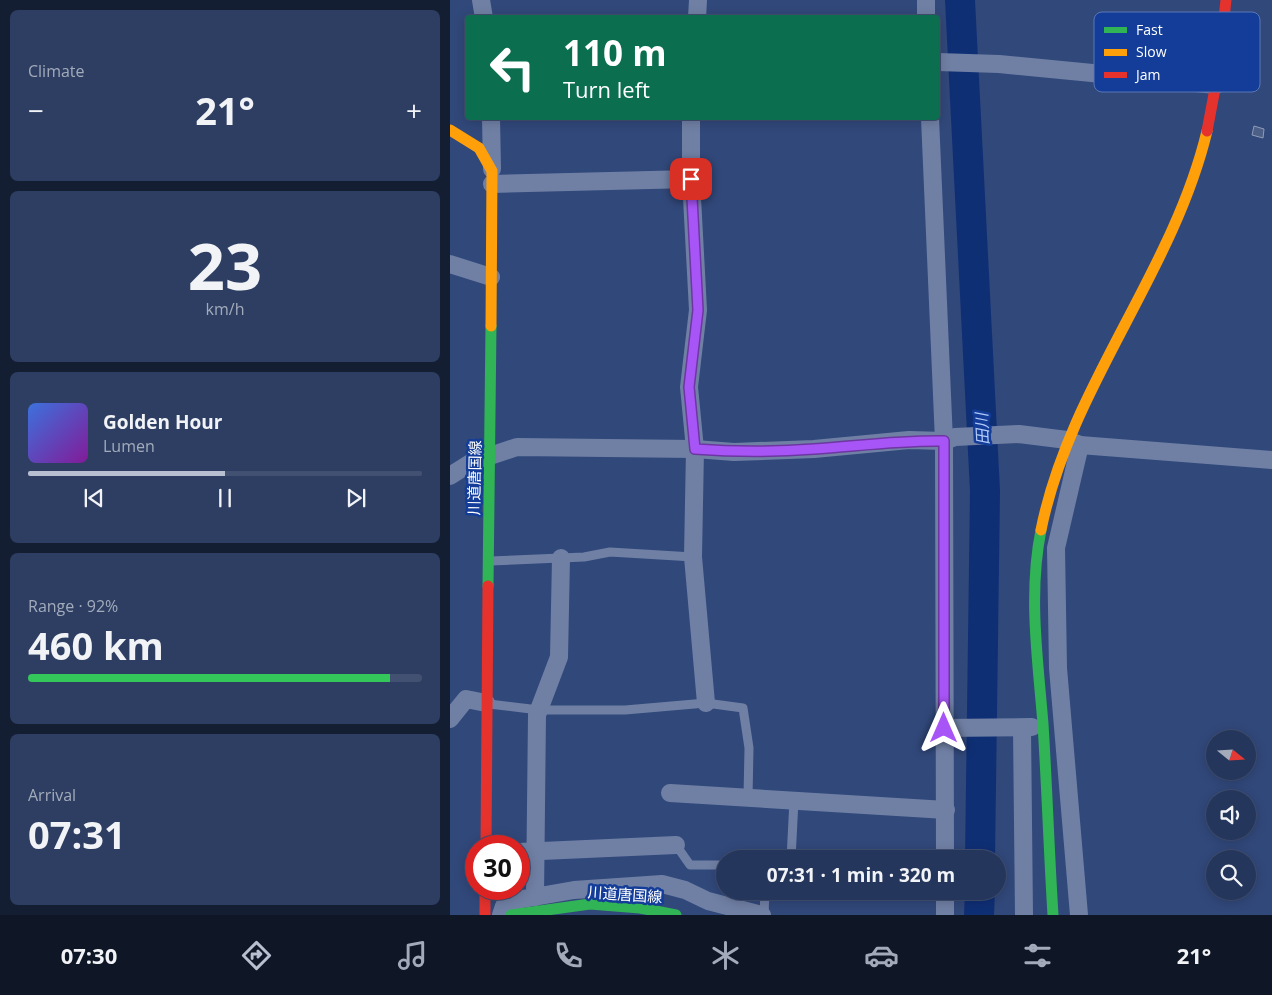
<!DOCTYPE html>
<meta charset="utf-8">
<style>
:root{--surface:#25365c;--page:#2d3e62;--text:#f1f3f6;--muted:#a3abbb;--line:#425072;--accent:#b7bfd0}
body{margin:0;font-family:"Open Sans","Noto Sans JP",sans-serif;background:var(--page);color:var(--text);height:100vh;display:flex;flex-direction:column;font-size:19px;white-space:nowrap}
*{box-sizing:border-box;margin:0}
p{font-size:16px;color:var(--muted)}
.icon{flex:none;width:28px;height:28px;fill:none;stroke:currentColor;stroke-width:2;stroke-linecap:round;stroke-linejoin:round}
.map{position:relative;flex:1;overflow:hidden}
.panel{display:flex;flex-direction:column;gap:10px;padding:10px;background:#141e33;width:450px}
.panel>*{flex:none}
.banner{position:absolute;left:15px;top:15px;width:475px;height:105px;border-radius:5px;box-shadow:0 2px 12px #0003,0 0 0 1px var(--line);background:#0b6e4f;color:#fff;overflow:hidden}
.needle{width:32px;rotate:108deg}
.fabs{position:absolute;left:756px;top:730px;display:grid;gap:10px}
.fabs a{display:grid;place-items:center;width:50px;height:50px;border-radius:50%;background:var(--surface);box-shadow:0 2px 12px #0003,0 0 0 1px var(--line);font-size:25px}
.speed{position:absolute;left:15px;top:835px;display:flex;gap:10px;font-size:25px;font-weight:700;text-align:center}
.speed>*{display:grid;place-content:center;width:65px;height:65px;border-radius:50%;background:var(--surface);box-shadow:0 2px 12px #0003,0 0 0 1px var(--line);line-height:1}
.speed .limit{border:8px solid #d22;background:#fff;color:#111}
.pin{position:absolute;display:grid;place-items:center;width:42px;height:42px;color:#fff;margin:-21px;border-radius:10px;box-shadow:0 2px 8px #0006}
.me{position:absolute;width:55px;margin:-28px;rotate:0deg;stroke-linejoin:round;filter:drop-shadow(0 0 4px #0008)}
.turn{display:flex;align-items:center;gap:18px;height:105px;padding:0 15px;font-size:22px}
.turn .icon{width:65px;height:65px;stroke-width:2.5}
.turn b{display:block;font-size:35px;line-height:42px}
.big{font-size:38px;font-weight:700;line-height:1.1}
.panel .widget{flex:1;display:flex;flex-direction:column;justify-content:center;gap:8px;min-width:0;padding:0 18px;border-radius:8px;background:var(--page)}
.panel .dial{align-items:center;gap:0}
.dial b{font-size:65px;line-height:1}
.song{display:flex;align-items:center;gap:15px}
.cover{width:60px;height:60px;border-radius:8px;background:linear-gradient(135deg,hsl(220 70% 55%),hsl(290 70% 35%))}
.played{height:5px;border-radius:2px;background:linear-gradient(90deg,var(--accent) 50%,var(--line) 50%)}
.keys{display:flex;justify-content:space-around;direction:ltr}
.heat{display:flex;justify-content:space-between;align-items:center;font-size:28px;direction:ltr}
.charge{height:8px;border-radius:4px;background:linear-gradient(90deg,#34c759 92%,var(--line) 0)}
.trip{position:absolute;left:266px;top:850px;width:290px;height:50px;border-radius:25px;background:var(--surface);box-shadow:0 2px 12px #0003,0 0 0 1px var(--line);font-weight:700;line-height:50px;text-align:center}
.tabs{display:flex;height:80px;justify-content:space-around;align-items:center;background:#0f1625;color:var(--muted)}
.tabs .icon{width:35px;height:35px}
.tabs .selected{color:var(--accent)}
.tabs b{font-size:22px;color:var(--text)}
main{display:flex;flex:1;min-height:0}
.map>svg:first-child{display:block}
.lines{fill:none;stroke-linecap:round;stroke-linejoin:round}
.river{stroke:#0f2f75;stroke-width:30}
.building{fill:#4c5f87;stroke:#909db9}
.lane{stroke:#7080a5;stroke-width:9}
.street{stroke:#7080a5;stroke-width:18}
.fast{stroke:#30b455;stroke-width:11}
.slow{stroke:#ff9f0a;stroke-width:11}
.jam{stroke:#e5322d;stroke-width:11}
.route-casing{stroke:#6d37a1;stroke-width:12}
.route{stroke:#a855f7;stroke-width:9}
.labels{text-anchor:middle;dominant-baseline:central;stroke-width:5;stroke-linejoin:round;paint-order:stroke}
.street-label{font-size:15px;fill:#fff;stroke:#133d98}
.water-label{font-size:16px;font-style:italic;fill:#b2caf9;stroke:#133d98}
.key{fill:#133d98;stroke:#5a77b7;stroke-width:1}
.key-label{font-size:14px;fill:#fff}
</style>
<main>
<section class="panel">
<div class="widget"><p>Climate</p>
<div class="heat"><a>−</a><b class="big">21°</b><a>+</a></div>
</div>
<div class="widget dial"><b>23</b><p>km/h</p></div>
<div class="widget">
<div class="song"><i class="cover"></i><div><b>Golden Hour</b><p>Lumen</p></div></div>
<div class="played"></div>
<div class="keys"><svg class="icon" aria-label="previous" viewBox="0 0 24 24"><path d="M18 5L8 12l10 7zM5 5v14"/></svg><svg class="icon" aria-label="pause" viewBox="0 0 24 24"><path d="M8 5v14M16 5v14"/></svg><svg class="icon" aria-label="next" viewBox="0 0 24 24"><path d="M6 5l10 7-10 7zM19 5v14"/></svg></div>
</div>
<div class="widget"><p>Range · 92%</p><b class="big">460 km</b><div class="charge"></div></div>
<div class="widget"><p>Arrival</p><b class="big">07:31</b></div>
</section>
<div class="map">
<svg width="822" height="915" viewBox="0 0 822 915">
<rect width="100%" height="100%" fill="#31487a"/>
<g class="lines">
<g class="river">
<path d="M510,0L535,491L530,859"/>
<path d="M529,915L530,891"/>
</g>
</g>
<path class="building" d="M804,126L814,129L813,138L802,135Z"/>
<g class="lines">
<g class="lane">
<path d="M40,561L134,557L160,552L243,557"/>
<path d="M39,704L89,710H175L256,703L293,708L299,748L298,797"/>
<path d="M226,845L240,865H275"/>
<path d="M341,859L344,800"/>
<path d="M314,915L315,891"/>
</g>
<g class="street">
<path d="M31,0L34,18"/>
<path d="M476,0V18"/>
<path d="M247,18L248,0"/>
<path d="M488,62L549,64L766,85"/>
<path d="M41,118L42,169"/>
<path d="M480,118L494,441L495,859"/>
<path d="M241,179L248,310L239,387L245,449L243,557L256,703"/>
<path d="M42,184L241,179V118"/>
<path d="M0,264L41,277"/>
<path d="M630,445L822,460"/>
<path d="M0,476L22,462L67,447L245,449L284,452L364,449L459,440L494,441L505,437L569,434L617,440L630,445L606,548L608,668L629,915"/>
<path d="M0,719L16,699L36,703"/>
<path d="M494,728L582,727"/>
<path d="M572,728L574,915"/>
<path d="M220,793L496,810"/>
<path d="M69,852L226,845"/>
<path d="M85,897L87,715L109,657L111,558"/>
<path d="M51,915L54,906L67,900L124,890L212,884L235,890L258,901L312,915"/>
<path d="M495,915V891"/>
</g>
<g class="fast">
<path d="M591,530C578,595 588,660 593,724C597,788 599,851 603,915"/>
<path d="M38,586L41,326"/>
<path d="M61,915L140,904L190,908L226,915"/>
</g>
<g class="slow">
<path d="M0,130L29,148L42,171L41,326"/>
<path d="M591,530C620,386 723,273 757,131"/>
</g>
<g class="jam">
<path d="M757,131L768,73L776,0"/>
<path d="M36,846L38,586"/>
<path d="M35,889V915"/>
</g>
</g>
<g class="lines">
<g class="route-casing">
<path id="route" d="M241,179L248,310L239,387L245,449C285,452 324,452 364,449C408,446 450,440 494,441V728"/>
</g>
<use href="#route" class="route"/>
</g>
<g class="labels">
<g class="street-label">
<text transform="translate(24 478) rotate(-89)">川道唐国線</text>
<text transform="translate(175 894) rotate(4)">川道唐国線</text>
</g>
<g class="water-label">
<text transform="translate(532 429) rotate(-93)">田川</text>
</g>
</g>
<rect x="644" y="12" width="166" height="80" rx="8" class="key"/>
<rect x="654" y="27" width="23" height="6" fill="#30b455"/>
<rect x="654" y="49" width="23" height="7" fill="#ff9f0a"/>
<rect x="654" y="72" width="23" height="6" fill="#e5322d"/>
<g class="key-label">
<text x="686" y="35">Fast</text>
<text x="686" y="57">Slow</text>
<text x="686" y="80">Jam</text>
</g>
</svg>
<div class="fabs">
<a><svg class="needle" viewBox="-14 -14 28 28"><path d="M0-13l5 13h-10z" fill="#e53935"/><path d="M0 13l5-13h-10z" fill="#a3abbb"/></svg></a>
<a><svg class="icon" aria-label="sound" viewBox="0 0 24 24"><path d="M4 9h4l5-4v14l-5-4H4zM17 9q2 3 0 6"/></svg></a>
<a><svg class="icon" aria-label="search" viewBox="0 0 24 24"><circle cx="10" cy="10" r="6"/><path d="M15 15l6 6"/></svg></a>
</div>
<div class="speed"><div class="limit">30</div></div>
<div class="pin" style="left:241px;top:179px;background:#d93025"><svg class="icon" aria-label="arrive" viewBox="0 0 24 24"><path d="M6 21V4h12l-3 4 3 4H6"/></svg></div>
<svg class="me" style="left:494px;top:728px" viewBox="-20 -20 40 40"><path d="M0-17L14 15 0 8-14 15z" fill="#a855f7" stroke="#fff" stroke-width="4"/></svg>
<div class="trip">07:31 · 1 min · 320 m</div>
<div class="banner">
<div class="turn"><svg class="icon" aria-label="left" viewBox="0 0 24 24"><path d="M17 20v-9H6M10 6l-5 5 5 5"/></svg><div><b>110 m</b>Turn left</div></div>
</div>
</div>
</main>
<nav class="tabs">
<b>07:30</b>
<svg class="icon selected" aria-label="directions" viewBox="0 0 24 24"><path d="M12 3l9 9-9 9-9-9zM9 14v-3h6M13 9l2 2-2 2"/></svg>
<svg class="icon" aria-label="music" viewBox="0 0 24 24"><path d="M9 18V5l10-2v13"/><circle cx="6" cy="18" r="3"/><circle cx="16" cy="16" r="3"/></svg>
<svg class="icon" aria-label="phone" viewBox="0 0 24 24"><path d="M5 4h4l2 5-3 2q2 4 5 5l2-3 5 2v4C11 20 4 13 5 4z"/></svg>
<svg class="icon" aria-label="climate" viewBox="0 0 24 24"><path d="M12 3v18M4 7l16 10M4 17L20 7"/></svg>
<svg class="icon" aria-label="car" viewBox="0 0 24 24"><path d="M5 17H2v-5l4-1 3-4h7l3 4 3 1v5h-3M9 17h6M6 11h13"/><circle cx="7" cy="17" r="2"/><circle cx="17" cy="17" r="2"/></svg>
<svg class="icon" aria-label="filters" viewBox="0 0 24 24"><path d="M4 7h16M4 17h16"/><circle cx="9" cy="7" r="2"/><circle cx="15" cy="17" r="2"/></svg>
<b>21°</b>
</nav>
